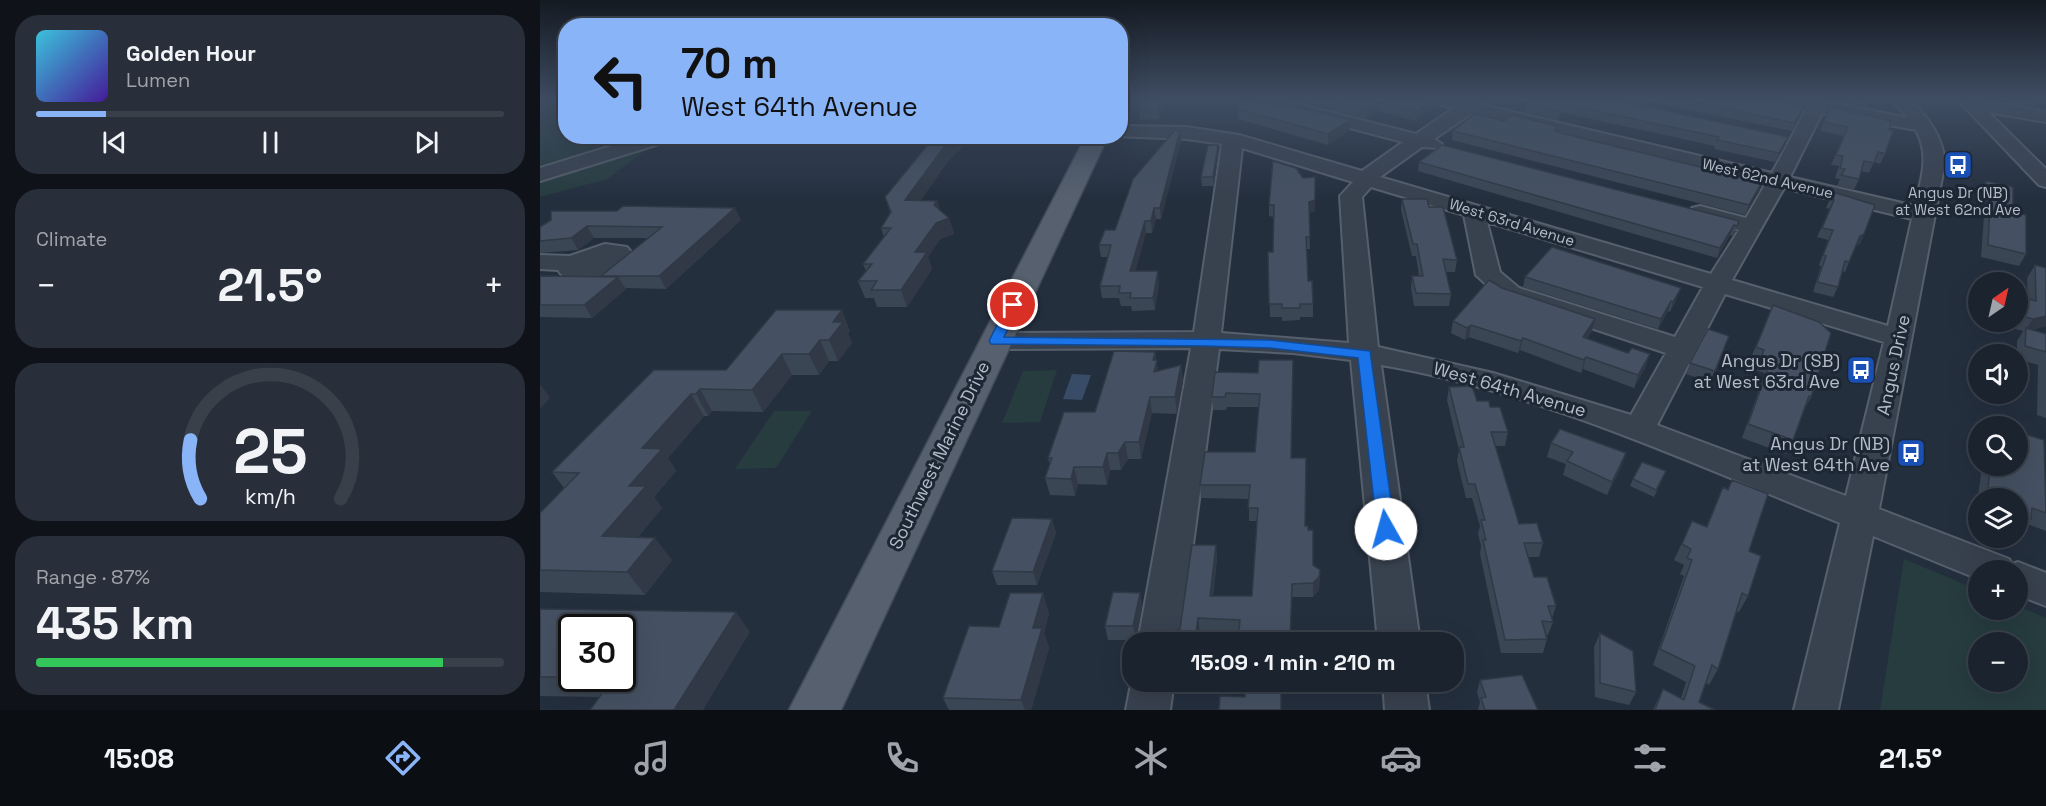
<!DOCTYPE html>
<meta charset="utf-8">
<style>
:root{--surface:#1b232e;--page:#282f3a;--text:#f1f3f6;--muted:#a0a4aa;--line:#39404a;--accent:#8ab4f8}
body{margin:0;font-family:"Space Grotesk",sans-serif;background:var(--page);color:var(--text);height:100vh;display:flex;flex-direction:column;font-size:22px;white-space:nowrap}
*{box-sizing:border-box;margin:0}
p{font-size:20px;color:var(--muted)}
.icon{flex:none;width:33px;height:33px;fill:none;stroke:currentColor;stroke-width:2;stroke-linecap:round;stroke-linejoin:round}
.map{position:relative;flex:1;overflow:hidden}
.drawer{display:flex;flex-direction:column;gap:15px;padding:15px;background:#0f1319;width:540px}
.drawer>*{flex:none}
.top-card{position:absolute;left:18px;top:18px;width:570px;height:126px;border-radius:24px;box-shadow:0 6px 24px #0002,0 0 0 2px var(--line);background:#8ab4f8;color:#111;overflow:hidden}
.needle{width:39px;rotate:34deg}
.controls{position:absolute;left:1428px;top:272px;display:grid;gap:12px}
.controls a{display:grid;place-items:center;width:60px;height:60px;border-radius:50%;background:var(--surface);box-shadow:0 6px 24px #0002,0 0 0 2px var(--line);font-size:30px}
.speed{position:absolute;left:18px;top:614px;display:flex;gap:12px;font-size:30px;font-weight:700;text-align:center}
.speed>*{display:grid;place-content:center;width:78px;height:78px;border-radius:50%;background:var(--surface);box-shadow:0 6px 24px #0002,0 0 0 2px var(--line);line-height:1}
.speed .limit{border:3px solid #111;border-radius:9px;background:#fff;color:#111}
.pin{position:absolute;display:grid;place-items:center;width:51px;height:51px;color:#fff;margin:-26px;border:3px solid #fff;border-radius:50%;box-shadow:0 2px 6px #0007}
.me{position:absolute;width:66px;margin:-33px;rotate:353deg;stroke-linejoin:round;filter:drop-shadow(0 0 4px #0008)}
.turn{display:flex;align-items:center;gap:21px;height:126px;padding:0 24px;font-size:27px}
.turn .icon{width:78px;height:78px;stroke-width:2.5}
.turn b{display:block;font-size:42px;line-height:51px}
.big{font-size:45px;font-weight:700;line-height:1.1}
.drawer .tile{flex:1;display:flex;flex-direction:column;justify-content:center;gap:9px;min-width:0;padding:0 21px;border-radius:24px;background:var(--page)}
.drawer .dial{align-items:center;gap:0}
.dial svg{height:156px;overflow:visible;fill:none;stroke:var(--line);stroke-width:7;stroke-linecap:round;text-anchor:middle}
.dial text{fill:var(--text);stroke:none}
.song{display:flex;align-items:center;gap:18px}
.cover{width:72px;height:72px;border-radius:9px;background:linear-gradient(135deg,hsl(190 70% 55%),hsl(260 70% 35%))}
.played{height:6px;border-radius:3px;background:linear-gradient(90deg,var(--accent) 15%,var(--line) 15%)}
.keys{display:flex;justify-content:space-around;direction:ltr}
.heat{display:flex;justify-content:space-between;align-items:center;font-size:33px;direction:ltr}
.charge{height:9px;border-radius:4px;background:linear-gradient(90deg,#34c759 87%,var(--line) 0)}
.trip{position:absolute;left:582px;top:632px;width:342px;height:60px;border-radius:24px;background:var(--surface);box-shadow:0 6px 24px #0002,0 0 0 2px var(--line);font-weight:700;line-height:60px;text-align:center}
.dock{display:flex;height:96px;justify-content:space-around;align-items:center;background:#0b0e12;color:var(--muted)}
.dock .icon{width:42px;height:42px}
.dock .active{color:var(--accent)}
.dock b{font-size:27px;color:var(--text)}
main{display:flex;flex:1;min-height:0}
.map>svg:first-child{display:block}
.green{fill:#263c3f;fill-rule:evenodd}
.water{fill:#394c67}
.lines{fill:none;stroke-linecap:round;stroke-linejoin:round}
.minor-casing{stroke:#565f6c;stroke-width:4}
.major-casing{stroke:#414a57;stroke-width:3}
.minor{fill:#38414e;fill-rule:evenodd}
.major{fill:#56606e;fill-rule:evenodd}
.wall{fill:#3b4654;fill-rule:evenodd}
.shaded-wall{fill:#303945}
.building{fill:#455162;stroke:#303945;stroke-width:1.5}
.route{fill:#1a73e8;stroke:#114b97;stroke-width:1.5}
.labels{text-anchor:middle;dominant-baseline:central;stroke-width:6;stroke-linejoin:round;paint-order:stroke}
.far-street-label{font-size:15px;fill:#b4bcc9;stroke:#1d2633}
.far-poi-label{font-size:15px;fill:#b4bcc9;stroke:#1d2633}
.poi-label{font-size:18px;fill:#b4bcc9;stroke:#1d2633;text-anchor:end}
.street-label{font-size:18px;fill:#b4bcc9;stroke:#1d2633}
</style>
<main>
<section class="drawer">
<div class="tile">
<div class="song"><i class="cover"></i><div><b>Golden Hour</b><p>Lumen</p></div></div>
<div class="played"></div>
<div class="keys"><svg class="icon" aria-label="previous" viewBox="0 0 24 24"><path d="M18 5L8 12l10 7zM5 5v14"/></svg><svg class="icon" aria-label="pause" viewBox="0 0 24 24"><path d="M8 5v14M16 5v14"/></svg><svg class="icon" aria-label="next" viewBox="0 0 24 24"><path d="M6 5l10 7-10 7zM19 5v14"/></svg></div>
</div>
<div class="tile"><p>Climate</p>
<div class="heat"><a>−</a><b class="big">21.5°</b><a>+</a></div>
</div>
<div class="tile dial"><svg viewBox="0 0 100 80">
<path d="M14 69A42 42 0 1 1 86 69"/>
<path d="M14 69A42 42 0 0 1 9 39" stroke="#8ab4f8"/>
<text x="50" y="56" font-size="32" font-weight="700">25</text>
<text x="50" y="72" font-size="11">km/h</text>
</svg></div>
<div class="tile"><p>Range · 87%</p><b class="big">435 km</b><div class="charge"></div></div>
</section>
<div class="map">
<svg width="1506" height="710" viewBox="0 0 1506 710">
<rect width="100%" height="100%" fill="#242f3e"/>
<g class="green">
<path d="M0,99H25L26,136L123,137L67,179L0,197Z"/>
<path d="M182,136H359V137L315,144L248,141L179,145Z"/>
<path d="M517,370L500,422L462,423L483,371Z"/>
<path d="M234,411H272L236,468L195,469Z"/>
<path d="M1364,559L1438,590V609H1478V606L1506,618V710H1340ZM1438,642H1478V681H1438Z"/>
</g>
<path class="water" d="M532,374L551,375L542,400L523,399Z"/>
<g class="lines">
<g class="minor-casing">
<g id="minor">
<path d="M711,99H739L876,134L914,108L891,103L889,99H948L943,105L1232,173L1266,110L1231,103L1229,99H1275L1368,118L1351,99H1369C1388,117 1402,135 1405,162L1339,509L1469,559L1472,564L1478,562L1506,573V606L1478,595V570H1438V579L1333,536L1298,710H1254L1300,523C1151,463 1000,392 841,365L880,642H838L811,360L753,353L679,349L640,642H598L651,348L455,349L445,347L441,341L445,335L455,333L654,332L682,144L647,139L576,136H580V126L647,127L699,135L822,171L863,142L714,103ZM932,113L1226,183L1206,218L1160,206L1152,208L1149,213L1152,218L1199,230L1171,274L840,177L882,147L899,148L902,144L894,139ZM1282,113L1376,130C1390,156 1381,179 1375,206L1250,177ZM702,148L813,182L800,196L809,343L681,333ZM831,187L924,215L936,275L961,298L1126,353L1091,415L953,373L838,347L822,197ZM1244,188L1372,219L1348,326L1192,280ZM947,222L1163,287L1135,337L979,288L960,272ZM1185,294L1344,342L1306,496L1117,425Z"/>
<path d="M1417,99H1435L1506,112V122L1448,112L1506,169V187L1499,185Z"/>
<path d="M104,136H134L132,140L0,181V168Z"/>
<path d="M65,244L87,247L95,257C81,277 34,296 18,270L0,269V255L30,256Z"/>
<path d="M592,679V681H634L630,710H586Z"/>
<path d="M843,681H885L889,710H845Z"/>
</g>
</g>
<g class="major-casing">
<path id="major" d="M546,136H568L301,710H249Z"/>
</g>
<use href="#minor" class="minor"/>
<use href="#major" class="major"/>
</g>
<g class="wall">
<path d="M603,99H625L619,119L600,120L599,110Z"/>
<path d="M755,99H897L896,106L876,121L838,111L826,119Z"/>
<path d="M970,99H1070L1248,137L1245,146L1235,162L1174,149L1175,146L1020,112L1018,120L984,112L986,104L987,103Z"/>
<path d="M1097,99H1225L1261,115L1252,131Z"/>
<path d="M1294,99H1330L1326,107L1293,100Z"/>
<path d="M1469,99H1497V100L1493,107L1469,103Z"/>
<path d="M1290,107L1345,154L1340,164L1334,162L1329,173L1321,171L1319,179L1314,190L1297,186L1300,179L1295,178L1299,166L1291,165L1304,136L1280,131Z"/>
<path d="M698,109L810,120V130L788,145L698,119Z"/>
<path d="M964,121L1015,131L1219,192L1205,215L912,140L913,131Z"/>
<path d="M640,131L641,141L621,219H616L612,233H606L595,271L619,283L615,310L592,311L591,306H581L579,298H562L560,286L568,257H561L559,245L575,230Z"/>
<path d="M426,143L408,161L380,201H397L400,210L409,218L414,234L400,239L388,257L392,269L367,307H337L334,298H325L318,281L326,271L323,264L344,237L341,228L350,213L345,197Z"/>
<path d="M678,145V154L674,186H662L661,177Z"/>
<path d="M733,161L775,211L769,213L770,249H767L768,281L773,304V317H760V320L742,321V317H730L728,252H733L734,217L729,216V205Z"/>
<path d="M879,162L1199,221L1193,236L1190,235L1177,258L878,171Z"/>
<path d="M1446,181L1473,212L1486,254L1479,266L1441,257L1444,216L1439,215L1440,192Z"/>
<path d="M1293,192L1324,234L1320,244L1316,245L1305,272L1302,271L1298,287L1293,297L1273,292L1281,266L1279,265L1288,240L1277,237L1290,209L1286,208Z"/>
<path d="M862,199L889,207L917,260L915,272H906L911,294L909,306H874L871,288L872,276H879L876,256H872L861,210Z"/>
<path d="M77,211L201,220L126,289L85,288L86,289L52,318L0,317V276L62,277L61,276L108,238H54L38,250L0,253V241Z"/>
<path d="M1495,265L1506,326L1492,330L1506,334V418L1497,415L1498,365L1478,359V354H1477V341L1483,331L1453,323V321H1478V296L1488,298L1487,278Z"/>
<path d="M985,277L1137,298L1130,312L1128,311L1118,329L983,287Z"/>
<path d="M962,288L1052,331L1047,339L1106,366L1094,388L1043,369L1041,373L980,350L978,353L929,337L925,340L911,333L913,321Z"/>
<path d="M1233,305L1271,397L1264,410L1253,440L1246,454L1202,438L1225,373L1215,370L1218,362L1210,360Z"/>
<path d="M310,331L308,334L312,343L298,361H289L279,375H252L223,412L172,411L168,416H164L128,458L136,471L114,497L122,508L98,537L132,560L105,595L0,592V513L24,488L12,472L186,370Z"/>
<path d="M1189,336L1170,382L1146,374L1150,363Z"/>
<path d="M615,352L618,371L641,365L643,381L637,414L612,413L601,459H588L581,470H570L567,485L538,484L535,496L510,495L505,478L510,465L508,458Z"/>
<path d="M718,373L751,458L773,565L780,570L779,590L773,597H752L699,633L660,632L658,642H630L628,632L640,629L676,545L677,559L673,596H712L717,521H709V499L661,498L660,485L715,452L719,407H687L686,410H673L672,397Z"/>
<path d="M909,387L937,401L950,407L968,432L965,446H955L979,524L1003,543L999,557H988L994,577L1016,606L1012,618L1013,622L1008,635H1006L1007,639L1003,653H961L940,554L941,546L938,534L940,526L932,498H926L917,461L919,450L907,400Z"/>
<path d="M1438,430V465L1430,462L1432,439Z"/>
<path d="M1011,443L1081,467L1067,495L1023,475L1026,464L1007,457Z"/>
<path d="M1439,465H1478L1506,491V531L1487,524L1480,533L1478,532V498H1438V504H1437L1442,466Z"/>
<path d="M1123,478L1114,497L1090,486L1093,479Z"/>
<path d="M1192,480L1209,551L1208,596L1199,612L1197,611L1178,669L1169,685L1166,683L1159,702L1175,710H1113L1123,689L1141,698L1146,682L1113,665L1144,576L1140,574L1144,565L1134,560L1152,521L1166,527L1183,487L1188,489Z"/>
<path d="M512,519L516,533L497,585H457L452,571Z"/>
<path d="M600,593L602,606L596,640H568L565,626Z"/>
<path d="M0,609L210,632L60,697L0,696ZM32,627L82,678H32Z"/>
<path d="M509,613L504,633L509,648L491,710H409L403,698L459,627Z"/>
<path d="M1060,633L1096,692L1089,705L1055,697L1054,647Z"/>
<path d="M940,680L998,710H999H938L940,702L937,692Z"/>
</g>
<g class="shaded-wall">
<path d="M621,99H625L619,119L618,110Z"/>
<path d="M895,99H897L896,106L876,121L877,111Z"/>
<path d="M839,102L838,111L826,119L827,109Z"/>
<path d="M1264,106L1261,115L1252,131L1255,123Z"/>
<path d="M810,120V130L788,145V134Z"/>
<path d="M640,131L641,141L621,219L620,208Z"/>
<path d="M415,136H424L426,143L408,161L370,216L365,200L404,147Z"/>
<path d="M1248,137L1245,146L1235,162L1239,153Z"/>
<path d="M678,145V154L674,186L673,177Z"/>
<path d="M1222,182L1219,192L1205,215L1209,205Z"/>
<path d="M775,200V211L769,213V202Z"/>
<path d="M397,201L402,216L394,205Z"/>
<path d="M195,208L201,220L126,289L119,276Z"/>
<path d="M614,208L616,219L612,233L611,221Z"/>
<path d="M409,218L414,234L400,239L388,257L392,269L367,307L361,290L375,252L396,223Z"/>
<path d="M605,221L606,233L592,284L590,271Z"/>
<path d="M1194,225L1190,235L1177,258L1180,248Z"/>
<path d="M47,226L54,238L38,250L31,238Z"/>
<path d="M1324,234L1320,244L1316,245L1320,236Z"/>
<path d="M618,271L619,283L615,310L613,298Z"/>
<path d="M78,277L86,289L52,318L44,305Z"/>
<path d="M1141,288L1137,298L1130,312L1133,302Z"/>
<path d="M1131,301L1128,311L1118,329L1121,319Z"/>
<path d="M302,310L310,331L308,334L312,343L298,361L289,340L293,322Z"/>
<path d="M1506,316V326L1486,331V329L1493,319Z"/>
<path d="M1055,319L1052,331L1039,349L1043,337Z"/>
<path d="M931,325L929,337L925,340L927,328Z"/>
<path d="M983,338L980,350L978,353L981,341Z"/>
<path d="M280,340L289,361L279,375L269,354Z"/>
<path d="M615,352L619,377L616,388L613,360Z"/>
<path d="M242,354L252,375L223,412L212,390Z"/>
<path d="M1110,354L1106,366L1094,388L1098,375Z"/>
<path d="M1046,357L1043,369L1041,373L1044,360Z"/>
<path d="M641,365L643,381L637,414L635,397Z"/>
<path d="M1,385L10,398L0,409V386Z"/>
<path d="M160,389L172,411L168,416L156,394Z"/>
<path d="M151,394L164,416L128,458L136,471L114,497L122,508L80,559L62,536L102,448Z"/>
<path d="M610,397L612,413L601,459L599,442Z"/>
<path d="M585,442L588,459L581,470L578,453Z"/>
<path d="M567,453L570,470L567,485L563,467Z"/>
<path d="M1086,453L1081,467L1067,495L1072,482Z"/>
<path d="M534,467L538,484L535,496L531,479Z"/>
<path d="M512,519L516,533L497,585L493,572Z"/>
<path d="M115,538L132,560L105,595L87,572Z"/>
<path d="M676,545L677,559L671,609L670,596Z"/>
<path d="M779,577V590L773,597V583Z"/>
<path d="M503,593L509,613L504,633L509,648L491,710H485L481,700L493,628Z"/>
<path d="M600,593L602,606L596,640L593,626Z"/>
<path d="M196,612L210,632L163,710H134Z"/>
<path d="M658,618L660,632L658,642H657L656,633Z"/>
</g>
<g class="building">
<path d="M603,99H621L618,110H599Z"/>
<path d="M788,99H895L877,111L839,102L827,109Z"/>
<path d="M992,99H1070L1248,137L1239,153L1177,140L1179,137L1022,104L1020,112L986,104Z"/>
<path d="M1139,99H1225L1264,106L1255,123Z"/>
<path d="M700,100L753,106L810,120L788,134L698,109Z"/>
<path d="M1290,107L1351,121L1349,130L1353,131L1345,154L1338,152L1334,163L1324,161L1319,179L1301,175L1305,169L1300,168L1303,156L1296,155L1308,127L1284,122Z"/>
<path d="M934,114L964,121L972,115L1016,126L1015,131L1021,133L1222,182L1209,205L913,131Z"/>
<path d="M635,130L640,131L620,208H614L611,221H605L590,271H618L613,298H590L591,293H579L580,286H560L571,245H559L565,230H575L593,179Z"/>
<path d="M395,136H415L404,147L365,200L397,201L394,205L409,218L396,223L375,252H387L361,290H331L337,281H318L332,264H323L351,228H341L351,212L345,197Z"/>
<path d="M668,145H678L673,177H661Z"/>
<path d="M902,145L1199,221L1197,226L1194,225L1180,248L879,162Z"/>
<path d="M733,161L756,168L763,178L775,177V200L769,202L770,237H766L768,281H772L773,304H760V308H742V304H729L728,252H733L734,205H729Z"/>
<path d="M1446,181L1473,187V212L1486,215V254L1448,245L1450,205L1446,204Z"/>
<path d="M1293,192L1335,205L1324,234L1320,236L1309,262L1305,261L1298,287L1277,282L1286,256L1283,255L1293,230L1282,228L1294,200L1290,199Z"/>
<path d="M862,199H887L889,207H903L917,260L903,259L911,294L876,293L872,276H883L877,244H873Z"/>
<path d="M83,206L195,208L119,276H61L122,227L47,226L31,238L0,241V227L11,220V211H77Z"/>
<path d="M1012,247L1141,288L1133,302L1131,301L1121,319L985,277Z"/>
<path d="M1495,265L1506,268V316L1493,319L1478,315V296L1496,301Z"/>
<path d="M0,276L78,277L44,305H0Z"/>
<path d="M949,280L962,288L1055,319L1043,337L1088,353L1092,348L1110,354L1098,375L1046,357L1044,360L983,338L981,341L931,325L927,328L913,321Z"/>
<path d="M1233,305L1279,322L1291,333L1271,397L1269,396L1253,440L1208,424L1231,360L1221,357L1224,350L1216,347Z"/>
<path d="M236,310H302L293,322H303L289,340H280L269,354H242L212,390L160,389L156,394H151L102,448L122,449L89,486H106L62,536L115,538L87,572L0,570V513L39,473L12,472L114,370H186Z"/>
<path d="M1486,328L1506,334V352L1485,346Z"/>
<path d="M1168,329L1189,336L1175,371L1150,363Z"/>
<path d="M574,351L615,352L613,360H617L614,372L641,365L635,397H610L599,442H585L578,453H567L563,467H534L531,479L505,478L512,458H508L524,412H555Z"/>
<path d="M719,360H753L751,458H766L765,526H768V530H773V565L780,570L779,577L773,583L752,584L750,642H698L700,620L658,618L656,633L628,632L640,629L652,545H676L670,596H712L718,508H708L710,485H660L665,452H715L720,394L686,393L685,397H672L675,372L718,373Z"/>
<path d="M932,386L937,401H949L950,407H960L968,432H951L979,524L997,523L1003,543H984L994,577H1007L1016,606H1008L1013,622L1002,621L1007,639L965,640L943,540H946L941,520H945L935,484H928L919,447H924L909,387Z"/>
<path d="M1449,422L1460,426H1449Z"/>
<path d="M1020,429L1086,453L1072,482L1027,461L1033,452L1011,443Z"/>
<path d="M1478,432L1504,440L1506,513L1492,508L1491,519L1478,514V498H1462L1463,495L1448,490L1450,465H1478Z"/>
<path d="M1102,462L1126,471L1116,490L1093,479Z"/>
<path d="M1192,480L1228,494L1209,551L1221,556L1208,596L1202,593L1178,669L1172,665L1159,702L1175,710H1115L1123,689L1144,700L1155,666L1120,649L1152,560L1147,558L1151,549L1142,544L1152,521L1167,527L1183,487L1188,490Z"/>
<path d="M472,518L512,519L493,572L452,571Z"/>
<path d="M573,592L600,593L593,626H565Z"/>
<path d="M470,593H503L493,628H502L481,700L403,698L429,626L459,627Z"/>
<path d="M0,609L196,612L134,710H50L73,678H82V627H32V677H0Z"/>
<path d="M1060,633L1093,651L1096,692L1060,683Z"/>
<path d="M982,675L998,710H999H945L941,698L946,697L940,680Z"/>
<path d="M705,691L741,692V710H679L680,696L705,697Z"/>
</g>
<linearGradient id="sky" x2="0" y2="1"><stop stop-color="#141a22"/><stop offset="0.5" stop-color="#3f4d63"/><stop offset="1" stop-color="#3f4d63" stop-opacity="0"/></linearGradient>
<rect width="1506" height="198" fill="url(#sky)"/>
<path class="route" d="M473,301L480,305L464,337L730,340L830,351L855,529L852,534H840L837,529L818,358L730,348L666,346L451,344L449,341L467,305Z"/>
<defs>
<g id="bus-square" transform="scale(1.5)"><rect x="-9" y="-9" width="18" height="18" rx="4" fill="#1a4fb4" stroke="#1d2633"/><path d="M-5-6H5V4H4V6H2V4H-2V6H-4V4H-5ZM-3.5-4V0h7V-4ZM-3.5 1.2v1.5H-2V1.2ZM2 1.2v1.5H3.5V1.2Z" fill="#fff"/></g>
</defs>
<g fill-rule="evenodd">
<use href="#bus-square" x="1418" y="165"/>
<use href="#bus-square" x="1321" y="370"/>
<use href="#bus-square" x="1371" y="453"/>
</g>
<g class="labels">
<g class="far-street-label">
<text transform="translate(1228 178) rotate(13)">West 62nd Avenue</text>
<text transform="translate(972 222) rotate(17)">West 63rd Avenue</text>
</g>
<g class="far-poi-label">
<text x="1418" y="192">Angus Dr (NB)<tspan x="1418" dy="17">at West 62nd Ave</tspan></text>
</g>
<g class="poi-label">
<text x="1300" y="360">Angus Dr (SB)<tspan x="1300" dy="21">at West 63rd Ave</tspan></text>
<text x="1350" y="443">Angus Dr (NB)<tspan x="1350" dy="21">at West 64th Ave</tspan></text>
</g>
<g class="street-label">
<text transform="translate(1353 365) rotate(-78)">Angus Drive</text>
<text transform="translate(970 389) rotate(16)">West 64th Avenue</text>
<text transform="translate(399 455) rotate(-64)">Southwest Marine Drive</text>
</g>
</g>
</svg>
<div class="controls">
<a><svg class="needle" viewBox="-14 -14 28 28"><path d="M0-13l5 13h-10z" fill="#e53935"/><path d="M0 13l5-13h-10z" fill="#a0a4aa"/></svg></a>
<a><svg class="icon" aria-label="sound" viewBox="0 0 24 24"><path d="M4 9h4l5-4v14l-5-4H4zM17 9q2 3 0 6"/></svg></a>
<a><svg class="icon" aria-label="search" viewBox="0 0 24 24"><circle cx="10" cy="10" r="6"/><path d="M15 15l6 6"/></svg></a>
<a><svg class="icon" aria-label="layers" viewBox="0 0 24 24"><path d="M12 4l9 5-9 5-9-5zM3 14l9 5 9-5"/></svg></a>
<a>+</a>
<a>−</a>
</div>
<div class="speed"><div class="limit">30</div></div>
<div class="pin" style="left:473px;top:305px;background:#d93025"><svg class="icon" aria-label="arrive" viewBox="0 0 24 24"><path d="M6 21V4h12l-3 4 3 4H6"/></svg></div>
<svg class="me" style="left:846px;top:529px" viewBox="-20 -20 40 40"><circle r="19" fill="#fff"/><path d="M0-13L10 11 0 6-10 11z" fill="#1a73e8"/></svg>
<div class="trip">15:09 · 1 min · 210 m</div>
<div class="top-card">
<div class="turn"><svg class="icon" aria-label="left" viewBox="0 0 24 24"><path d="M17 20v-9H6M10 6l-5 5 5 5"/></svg><div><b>70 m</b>West 64th Avenue</div></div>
</div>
</div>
</main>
<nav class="dock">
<b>15:08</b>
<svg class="icon active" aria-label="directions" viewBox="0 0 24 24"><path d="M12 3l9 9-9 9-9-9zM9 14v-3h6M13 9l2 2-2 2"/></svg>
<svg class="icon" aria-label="music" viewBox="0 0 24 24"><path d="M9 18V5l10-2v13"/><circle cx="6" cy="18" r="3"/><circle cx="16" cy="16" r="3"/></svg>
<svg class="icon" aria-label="phone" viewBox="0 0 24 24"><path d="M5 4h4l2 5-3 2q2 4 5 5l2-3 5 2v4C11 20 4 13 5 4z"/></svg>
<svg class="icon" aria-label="climate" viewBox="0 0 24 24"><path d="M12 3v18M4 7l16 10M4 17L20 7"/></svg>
<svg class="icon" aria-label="car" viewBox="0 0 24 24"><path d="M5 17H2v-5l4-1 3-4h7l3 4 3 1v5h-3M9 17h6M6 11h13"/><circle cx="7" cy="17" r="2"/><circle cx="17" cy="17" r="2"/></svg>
<svg class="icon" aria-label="filters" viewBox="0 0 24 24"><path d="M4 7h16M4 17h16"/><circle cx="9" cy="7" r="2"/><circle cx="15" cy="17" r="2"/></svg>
<b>21.5°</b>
</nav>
